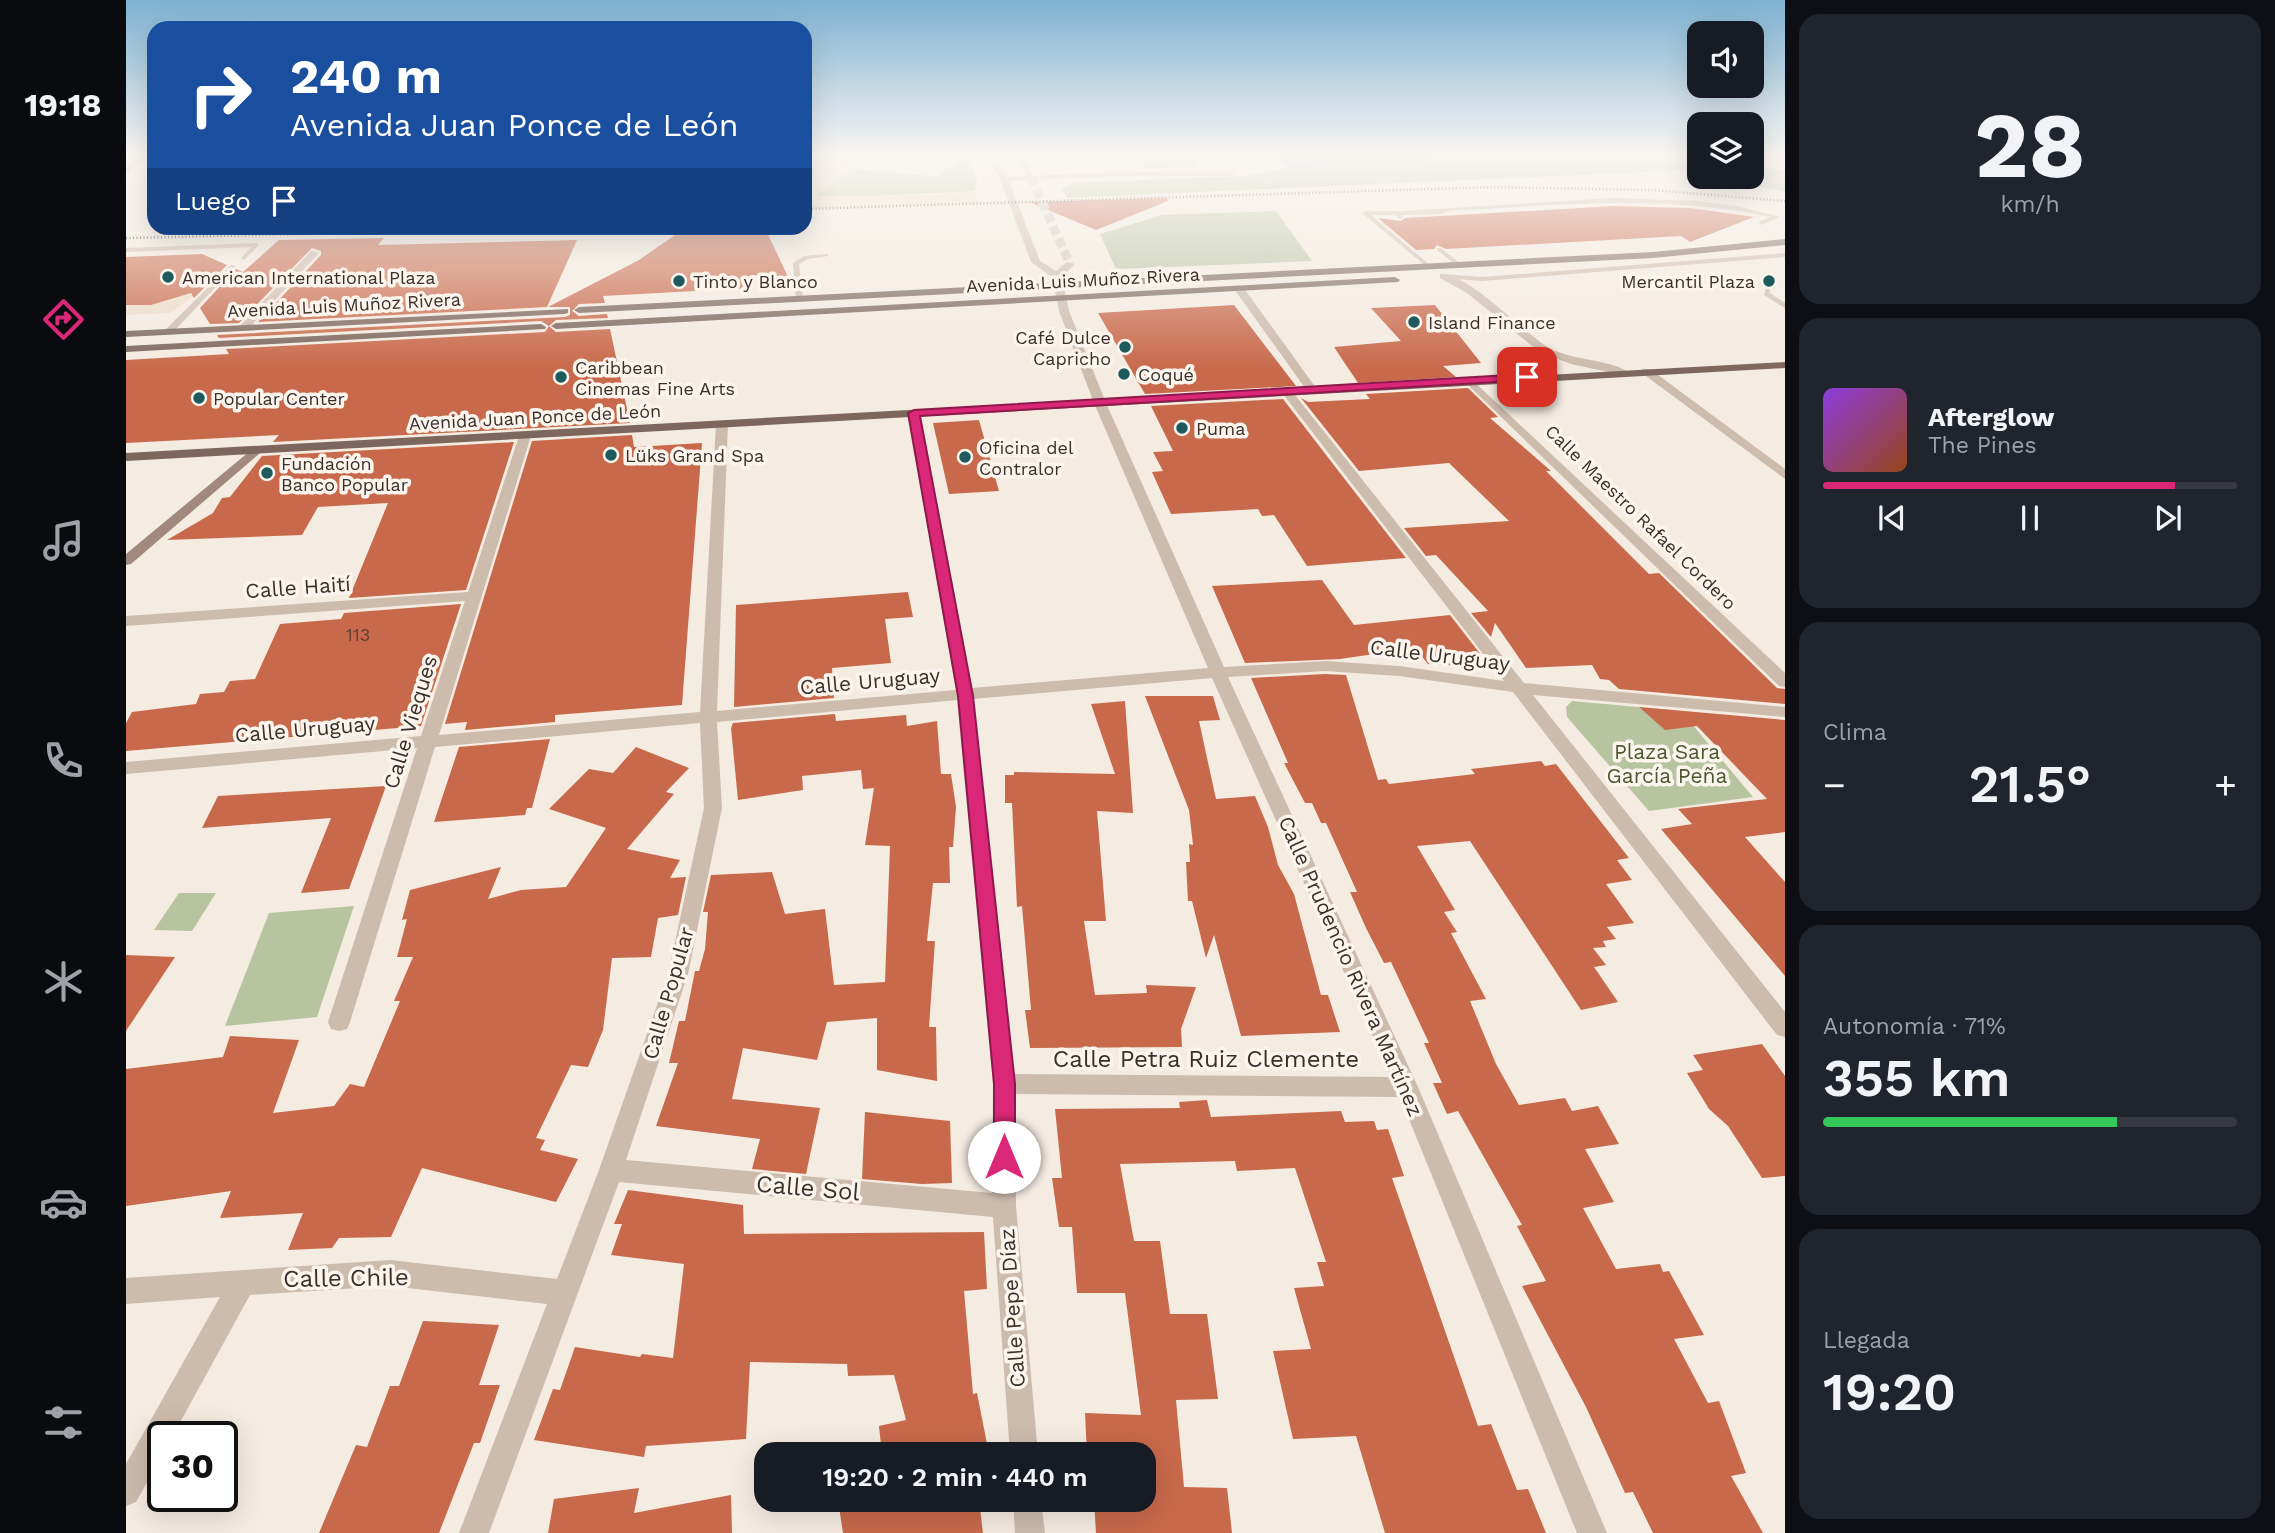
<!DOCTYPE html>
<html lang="es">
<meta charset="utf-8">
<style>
:root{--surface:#171b24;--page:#20242c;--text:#f1f3f6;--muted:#9ea1a6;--line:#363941;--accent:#db2777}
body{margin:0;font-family:"Work Sans",sans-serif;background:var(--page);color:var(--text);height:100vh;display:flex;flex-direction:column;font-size:26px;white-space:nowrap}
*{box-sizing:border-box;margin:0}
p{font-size:23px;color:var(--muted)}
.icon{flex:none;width:38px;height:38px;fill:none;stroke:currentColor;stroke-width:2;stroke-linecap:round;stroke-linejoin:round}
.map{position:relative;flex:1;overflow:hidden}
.details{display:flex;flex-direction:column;gap:14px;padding:14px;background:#0d0f14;width:490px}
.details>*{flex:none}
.guide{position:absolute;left:21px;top:21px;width:665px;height:214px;border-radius:21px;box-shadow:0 7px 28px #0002;background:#1a4fa0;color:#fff;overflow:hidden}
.tools{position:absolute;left:1561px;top:21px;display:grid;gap:14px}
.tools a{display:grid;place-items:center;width:77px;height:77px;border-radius:14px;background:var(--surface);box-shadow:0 7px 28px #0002;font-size:35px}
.speed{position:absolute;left:21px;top:1421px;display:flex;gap:14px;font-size:35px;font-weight:700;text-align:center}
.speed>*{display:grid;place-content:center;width:91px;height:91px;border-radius:50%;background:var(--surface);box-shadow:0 7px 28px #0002;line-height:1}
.speed .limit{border:4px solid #111;border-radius:10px;background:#fff;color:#111}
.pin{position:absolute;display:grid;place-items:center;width:60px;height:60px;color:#fff;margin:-30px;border-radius:14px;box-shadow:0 4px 10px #0006}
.me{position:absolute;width:77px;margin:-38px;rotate:0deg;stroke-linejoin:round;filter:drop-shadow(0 0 5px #0008)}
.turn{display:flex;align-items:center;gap:24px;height:147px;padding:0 28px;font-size:32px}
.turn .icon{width:91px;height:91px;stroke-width:2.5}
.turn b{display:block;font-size:49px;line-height:60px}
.then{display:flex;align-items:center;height:66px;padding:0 28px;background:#0003;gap:14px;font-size:26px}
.big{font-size:52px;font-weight:600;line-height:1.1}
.details .tile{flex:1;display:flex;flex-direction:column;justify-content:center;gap:10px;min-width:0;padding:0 24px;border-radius:21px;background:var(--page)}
.details .dial{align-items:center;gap:0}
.dial b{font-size:91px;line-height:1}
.song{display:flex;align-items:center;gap:21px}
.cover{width:84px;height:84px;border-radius:10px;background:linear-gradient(135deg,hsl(270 70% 55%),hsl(20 70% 35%))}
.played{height:7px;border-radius:4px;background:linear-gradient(90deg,var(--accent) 85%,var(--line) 85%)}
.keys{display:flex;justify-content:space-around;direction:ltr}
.heat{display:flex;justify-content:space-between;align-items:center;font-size:38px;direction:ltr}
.charge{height:10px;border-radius:5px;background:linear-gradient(90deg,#34c759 71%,var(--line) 0)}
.trip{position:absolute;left:628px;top:1442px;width:402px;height:70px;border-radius:21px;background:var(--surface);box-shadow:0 7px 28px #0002;font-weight:600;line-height:70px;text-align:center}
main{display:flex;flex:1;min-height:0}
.tab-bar{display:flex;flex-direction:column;width:126px;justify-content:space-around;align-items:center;background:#090b0e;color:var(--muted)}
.tab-bar .icon{width:49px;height:49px}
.tab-bar .selected{color:var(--accent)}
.tab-bar b{font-size:32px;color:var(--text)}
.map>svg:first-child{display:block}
.green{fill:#b8c4a0}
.plaza{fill:#ecdcc8}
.water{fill:#7fb0b2}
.building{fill:#c8694b}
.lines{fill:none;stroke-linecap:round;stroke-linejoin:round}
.street-tunnel{stroke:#cfc6bd;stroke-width:9;stroke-dasharray:9 4.5;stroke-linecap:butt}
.lane{fill:#cdbbac;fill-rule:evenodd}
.street{fill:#cdbbac;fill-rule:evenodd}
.secondary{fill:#a18a7d;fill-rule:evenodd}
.primary{fill:#7d675c;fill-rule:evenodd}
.rail{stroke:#3b302b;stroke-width:2.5;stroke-dasharray:1 2.5;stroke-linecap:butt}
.route{fill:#db2777;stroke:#8e194d;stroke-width:2}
.poi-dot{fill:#1f5a5e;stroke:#fbf5ee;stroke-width:2.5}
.labels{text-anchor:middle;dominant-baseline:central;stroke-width:7;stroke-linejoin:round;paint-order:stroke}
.far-poi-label{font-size:18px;fill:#3b302b;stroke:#fbf5ee;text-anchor:start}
.far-street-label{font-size:18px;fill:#3b302b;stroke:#fbf5ee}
.number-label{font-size:18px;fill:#5e3e33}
.street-label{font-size:21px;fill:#3b302b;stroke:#fbf5ee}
.park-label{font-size:21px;fill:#4a5a2e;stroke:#fbf5ee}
.near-street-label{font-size:24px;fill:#3b302b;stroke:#fbf5ee}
</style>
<main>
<nav class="tab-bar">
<b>19:18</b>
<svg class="icon selected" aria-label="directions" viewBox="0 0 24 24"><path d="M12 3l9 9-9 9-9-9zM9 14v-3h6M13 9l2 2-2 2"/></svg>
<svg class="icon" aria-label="music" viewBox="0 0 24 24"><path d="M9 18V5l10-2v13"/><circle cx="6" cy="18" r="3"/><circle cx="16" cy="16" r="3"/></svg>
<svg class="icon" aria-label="phone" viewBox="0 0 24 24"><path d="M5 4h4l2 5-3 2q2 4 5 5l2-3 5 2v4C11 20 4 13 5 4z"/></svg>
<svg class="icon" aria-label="climate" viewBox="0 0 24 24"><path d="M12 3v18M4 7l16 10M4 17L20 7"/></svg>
<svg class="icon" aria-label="car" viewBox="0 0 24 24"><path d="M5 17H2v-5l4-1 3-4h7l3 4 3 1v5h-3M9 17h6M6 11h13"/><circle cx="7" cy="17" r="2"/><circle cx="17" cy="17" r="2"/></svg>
<svg class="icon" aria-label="filters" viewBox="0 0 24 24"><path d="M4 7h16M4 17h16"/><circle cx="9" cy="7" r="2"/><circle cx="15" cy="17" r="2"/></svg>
</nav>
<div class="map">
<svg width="1659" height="1533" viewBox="0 0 1659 1533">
<rect width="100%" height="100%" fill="#f4ebe1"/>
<g class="green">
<path d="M828,155H840L851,180L849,191L707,198L689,196L727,169L814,177L813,173L832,165Z"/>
<path d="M1021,155H1064L1074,166L1015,169Z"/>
<path d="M1402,155H1567L1573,156V173L1563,170L941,198L936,189L947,183L1120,176L1164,168Z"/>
<path d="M1626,164L1659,171V192L1591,177H1626Z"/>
<path d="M1150,211L1186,261L990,269L974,234L1036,215Z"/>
<path d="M1446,701L1555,711L1627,797L1523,811L1441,717L1440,707Z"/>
<path d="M53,893H90L66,931L28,930Z"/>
<path d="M228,906L191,1017L99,1026L143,913Z"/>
</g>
<g class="plaza">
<path d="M679,155H715L705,160L727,167L690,196L810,195L849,191L853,203L679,209Z"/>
<path d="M77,290L44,313L0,315V305H26Z"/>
</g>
<path class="water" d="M1148,155H1402L1164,168Z"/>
<g class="building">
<path d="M1041,198L1042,201L970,230L903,202Z"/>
<path d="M1487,206L1564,208L1628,217L1564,242L1555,236L1320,249L1311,245L1308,249L1290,250L1252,218L1275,221L1279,218Z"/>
<path d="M559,228H639L663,279L626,275L624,288L477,296L479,303L453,304L446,311L453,316L481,314L482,318L430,320L423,326L415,321L93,338L91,335L439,317L444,315V307H422L513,260Z"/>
<path d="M258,238L252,245L451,240L421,307L132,322L195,255V251L186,248L113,323L84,324L74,308L110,269L117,272L153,240Z"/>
<path d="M76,254L101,265L68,298L65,293L25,305H0V257Z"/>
<path d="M1108,305L1170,386L1019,394L972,313Z"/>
<path d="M1309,305L1355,363L1317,366L1330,377L1232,383L1208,347L1275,341L1245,308Z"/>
<path d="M423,326L430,332L484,329L504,423L147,442L153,435L0,443V360L103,354L100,349L419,332Z"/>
<path d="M1342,388L1372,417L1364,418L1425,471H1420L1523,574L1533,573L1651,688L1659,689V704L1493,689L1483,680L1474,679L1466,665L1400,668L1369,623L1365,637L1345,613L1362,611L1310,555L1300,556L1278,528L1383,521L1323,463L1233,471L1175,398L1182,402L1244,399L1240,394Z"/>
<path d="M1157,399L1214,473L1280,558L1181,566L1148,515L1136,516L1132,509L1045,514L1026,472L1037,471L1027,452L1047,451L1025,406Z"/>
<path d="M853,420L873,491L823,494L807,423Z"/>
<path d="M506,435L508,447L576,443L556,705L429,715V722L339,730L341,722L319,724L406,441Z"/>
<path d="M388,442L340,590L223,598L262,503L192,507L176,535L41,540L87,513L96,498L104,497L136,456Z"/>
<path d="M1196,580L1228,625L1324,615L1359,660L1357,667L1302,664L1289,648L1214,659L1119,663L1086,586Z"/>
<path d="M782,592L787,617L759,619L765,663L706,668L708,698L608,707L610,605Z"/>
<path d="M335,604L295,726L0,751V723L6,712L70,704L74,694L98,692L104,681L129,679L154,624L215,619L218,613Z"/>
<path d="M1199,674L1220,675L1252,780L1260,779L1263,784L1349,774L1345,769L1415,761L1419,766L1430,764L1503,858L1491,860L1506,880L1480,884L1508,923L1481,927L1490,939L1477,941L1480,947L1467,948L1480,965L1468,967L1492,1002L1455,1010L1344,841L1291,846L1329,910L1318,912L1331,932L1325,933L1360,999L1344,1001L1370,1064L1393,1105L1439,1098L1446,1111L1472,1106L1493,1144L1459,1149L1488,1202L1457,1208L1490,1269L1534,1264L1537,1272L1543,1271L1578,1335L1548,1339L1582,1403L1593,1401L1620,1473L1605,1476L1637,1533H1527L1507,1492L1499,1493L1460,1407L1396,1286L1420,1281L1391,1226L1396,1225L1332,1111L1321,1114L1307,1083H1316L1298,1043H1303L1265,962L1258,963L1240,928L1224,892H1231L1200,823H1195L1186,803H1179L1158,763H1162L1125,678Z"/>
<path d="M1019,696H1087L1094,720L1073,721L1090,799L1129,796L1142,827L1152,865L1168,894L1195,995H1202L1214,1032L1115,1036L1088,935L1080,958L1066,901H1062L1060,862H1064L1063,844L1067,845L1063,810Z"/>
<path d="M999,701L1007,813L971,811L980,921H958L969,995L1021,993L1020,985L1070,987L1055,1029L1056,1047L904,1048L899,1010H905L896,906L891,907L886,803H879V775H888V772L989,774L965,704Z"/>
<path d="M1513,707L1659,720V832L1619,837L1659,882V976L1535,829L1566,824L1552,809L1641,799L1571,726L1539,730Z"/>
<path d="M709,714L710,721L780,715L781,726L811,721L815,774H825L830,807L827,847H823L824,883H807L801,941H809L803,1027H810L811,1081L751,1070V1018L701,1022L691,1060L617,1048L606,1099L694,1108L680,1174L626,1169L634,1139L530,1126L552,1063H543L553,1021H559L569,971H573L579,949L582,912H577L585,875L646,872L659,914L699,909L708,985L759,982L764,846L739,845L748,788L737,789L735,770L676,776L677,790L612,800L605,728L607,723Z"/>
<path d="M424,739L406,808H401L399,815L308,822L333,747Z"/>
<path d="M510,747L563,768L540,792L548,794L501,849L554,860L544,878L560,877L552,915L532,918L525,957L486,958L477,1030L462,1067L445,1065L410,1138L419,1140L414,1150L452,1159L430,1202L296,1168L265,1237L213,1238L206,1248L162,1250L177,1213L94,1218L105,1191L0,1206V1069L97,1057L104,1036L173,1040L147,1113L208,1106L224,1084L238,1087L274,1001H268L287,957H271L281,919L276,920L284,890L375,867L362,899L395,890L440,887L480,828L423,809L463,769L487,773Z"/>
<path d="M260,786L223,889L175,893L205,818L76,828L92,796Z"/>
<path d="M0,955L49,957L0,1031Z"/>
<path d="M1636,1044L1659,1076V1176L1636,1178L1602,1126L1583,1109L1561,1073L1577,1070L1567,1055Z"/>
<path d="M1081,1100L1085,1117L1215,1111L1219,1122L1248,1121L1251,1130L1262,1129L1278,1176L1266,1178L1352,1426L1365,1424L1391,1490L1402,1489L1420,1533H1259L1230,1436L1167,1439L1147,1351L1185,1349L1168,1288L1198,1286L1191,1262H1200L1169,1168L1111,1171L1109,1161L994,1164L1008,1241H1034L1044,1314H1081L1092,1399L1050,1400L1058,1487L1101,1488L1106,1533H970L968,1500H1018V1454H961L959,1413L1015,1415L999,1293H951L946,1227H933L926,1178H936L929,1109L1054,1108L1053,1102Z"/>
<path d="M739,1112L824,1121L826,1183L796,1184L736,1179Z"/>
<path d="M502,1190L617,1205L618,1234L858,1232L861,1289L838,1291L847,1394L851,1393L863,1454H756L753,1426L780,1420L768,1375L722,1376L721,1364L624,1362L620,1439L520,1446L518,1457L408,1440L427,1389L434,1390L449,1347L514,1357L516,1354L547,1358L558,1264L485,1255L496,1224H488Z"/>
<path d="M297,1321L373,1325L353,1385H374L354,1443H348L313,1533H193L230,1445L241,1447L264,1386H273Z"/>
<path d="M513,1488L508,1513L605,1495L606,1533H422L428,1499Z"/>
<path d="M712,1500H853L857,1533H717Z"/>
</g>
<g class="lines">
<path class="street-tunnel" d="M905,177L944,264"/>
<g class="lane">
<path d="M717,155L731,159L732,160L719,164L708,160Z"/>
<path d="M993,172H1106L1109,174L1106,176H993L878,181L875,179L878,177Z"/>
<path d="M1487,198L1570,201L1611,206L1654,217L1635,225L1633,222L1644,217C1538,194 1431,205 1323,211L1317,214L1275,215L1277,217L1274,219L1268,215H1245L1304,265L1305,266L1302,268L1236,213L1239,211H1277Z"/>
<path d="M130,243L132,244V246L118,260L115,258L125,247L0,252V248Z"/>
<path d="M1311,248H1315L1335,264V266H1331L1311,250Z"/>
<path d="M1659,253V257L1356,281L1317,278L1314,276L1317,274L1356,277Z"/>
<path d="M702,254V256L682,259L673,264L677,299L670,301L667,263L678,256Z"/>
<path d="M105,265L110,266L45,334H39V330Z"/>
<path d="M1640,288H1644V293L1659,303V308L1638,295Z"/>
</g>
<g class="street">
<path d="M859,155H867L882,179L914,261L930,271L941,262L949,264L936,277L943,311L980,403L1098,667L1199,661L1273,666L1378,681L1157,394L1155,392L1161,389L1165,390L1398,683L1659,707V717L1407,695L1659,1012V1037L1651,1035L1387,692L1273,676L1199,671L1102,677L1292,1087L1481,1533H1451L1274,1097L889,1094L890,1206L912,1454H884L867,1217L493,1182L363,1533H333L421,1304L264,1286L124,1295L46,1437H37V1454L10,1502L0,1506V1464L94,1297L0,1304V1278L264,1260L431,1279L473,1170L542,974L578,808L574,723L309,747L224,1022L221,1029L213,1031L205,1029L202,1022L291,748L0,774V762L295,736L339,601L0,626V616L342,592L393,436L399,432L405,436L313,735L574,712L590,424L596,420L602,424L591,711L830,690L782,413L788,409L794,413L846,688L1082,668L968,403L933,311L926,277L905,262L874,179ZM1086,678L1265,1077L888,1074L847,699ZM831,700L867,1084L866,1193L500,1160L562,974L596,808L591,722Z"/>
<path d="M888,155H896L908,179H902Z"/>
<path d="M185,251L193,253L121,330H113L112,328Z"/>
<path d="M1314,274C1341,272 1395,330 1420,346C1443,361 1484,359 1502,372L1496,375L1445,364L1421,355L1420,363L1405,380H1397L1395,378L1409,362L1411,350L1341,293L1314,278Z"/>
<path d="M1109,287H1117L1190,388V392H1182L1108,289Z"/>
<path d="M1516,369H1524L1659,469V479L1516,373Z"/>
<path d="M1344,378L1659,673V687L1653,686L1340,383L1338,381Z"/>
<path d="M887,1500H915L919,1533H889Z"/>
</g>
<g class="secondary">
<path d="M14,155H23L0,173V167Z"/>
<path d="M130,446L134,447V453L5,564L0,565V554Z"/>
</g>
<g class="primary">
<path d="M1659,239V245L1527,258L453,313L448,310L453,307L1527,252Z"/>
<path d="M1269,277L1274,280L1272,282L430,329L425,326L430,323Z"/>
<path d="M442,309V313L438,314L0,337V331Z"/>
<path d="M415,324L420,327L419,329L0,352V346Z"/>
<path d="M1659,362V368L0,461V453Z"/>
</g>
<g class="rail">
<path d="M679,209L1368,187L1526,190L1659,201"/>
<path d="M0,238L425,228"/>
</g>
</g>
<linearGradient id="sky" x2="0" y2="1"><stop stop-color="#7eb2d2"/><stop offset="0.42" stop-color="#faf6f2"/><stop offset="1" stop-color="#faf6f2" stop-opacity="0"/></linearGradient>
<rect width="1659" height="369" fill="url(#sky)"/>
<path class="route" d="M1401,374L1406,377L1405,380L794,416L847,696L889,1084V1157L886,1164L878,1167L871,1164L868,1157V1084L832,696L782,413L788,410Z"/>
<g class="poi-dot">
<circle cx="42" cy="277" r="7"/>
<circle cx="553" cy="281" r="7"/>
<circle cx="1643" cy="281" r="7"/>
<circle cx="1288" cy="322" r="7"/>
<circle cx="999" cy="347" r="7"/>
<circle cx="998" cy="374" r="7"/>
<circle cx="435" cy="377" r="7"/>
<circle cx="73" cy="398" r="7"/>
<circle cx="1056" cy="428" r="7"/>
<circle cx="485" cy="455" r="7"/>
<circle cx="839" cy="457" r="7"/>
<circle cx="141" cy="473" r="7"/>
</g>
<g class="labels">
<g class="far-poi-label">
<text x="56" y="277">American International Plaza</text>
<text x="567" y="281">Tinto y Blanco</text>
<text x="1629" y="281" text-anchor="end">Mercantil Plaza</text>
<text x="1302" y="322">Island Finance</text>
<text x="985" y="337" text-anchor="end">Café Dulce<tspan x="985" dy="21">Capricho</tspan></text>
<text x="449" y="367">Caribbean<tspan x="449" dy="21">Cinemas Fine Arts</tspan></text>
<text x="1012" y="374">Coqué</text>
<text x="87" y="398">Popular Center</text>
<text x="1070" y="428">Puma</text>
<text x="853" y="447">Oficina del<tspan x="853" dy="21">Contralor</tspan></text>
<text x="499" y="455">Lüks Grand Spa</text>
<text x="155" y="463">Fundación<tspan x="155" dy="21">Banco Popular</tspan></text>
</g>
<g class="far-street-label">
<text transform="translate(957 280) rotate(-3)">Avenida Luis Muñoz Rivera</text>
<text transform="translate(218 305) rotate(-3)">Avenida Luis Muñoz Rivera</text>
<text transform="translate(409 417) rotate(-3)">Avenida Juan Ponce de León</text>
<text transform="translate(1515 517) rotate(44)">Calle Maestro Rafael Cordero</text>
</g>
<g class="number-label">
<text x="232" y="634">113</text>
</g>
<g class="street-label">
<text transform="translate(172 587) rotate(-4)">Calle Haití</text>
<text transform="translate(1314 655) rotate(7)">Calle Uruguay</text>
<text transform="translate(744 681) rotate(-5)">Calle Uruguay</text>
<text transform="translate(284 722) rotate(-73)">Calle Vieques</text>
<text transform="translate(179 729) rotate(-5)">Calle Uruguay</text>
<text transform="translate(1225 966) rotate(66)">Calle Prudencio Rivera Martínez</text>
<text transform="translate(542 993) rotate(-74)">Calle Popular</text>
<text transform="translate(886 1308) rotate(-94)">Calle Pepe Díaz</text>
</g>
<g class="park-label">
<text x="1541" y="751">Plaza Sara<tspan x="1541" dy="24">García Peña</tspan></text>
</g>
<g class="near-street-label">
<text x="1080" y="1059">Calle Petra Ruiz Clemente</text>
<text transform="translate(682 1188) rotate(5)">Calle Sol</text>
<text transform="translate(220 1278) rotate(-1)">Calle Chile</text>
</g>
</g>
</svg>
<div class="tools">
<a><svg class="icon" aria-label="sound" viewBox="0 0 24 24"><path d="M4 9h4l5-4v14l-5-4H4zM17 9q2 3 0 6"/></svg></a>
<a><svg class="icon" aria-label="layers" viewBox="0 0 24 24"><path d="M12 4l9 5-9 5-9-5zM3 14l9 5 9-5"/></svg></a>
</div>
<div class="speed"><div class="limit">30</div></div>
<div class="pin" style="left:1401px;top:377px;background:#d93025"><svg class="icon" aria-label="arrive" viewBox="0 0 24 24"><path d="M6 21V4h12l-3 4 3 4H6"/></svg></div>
<svg class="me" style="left:878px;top:1157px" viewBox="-20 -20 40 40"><circle r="19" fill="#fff"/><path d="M0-13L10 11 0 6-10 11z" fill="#db2777"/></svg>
<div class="trip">19:20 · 2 min · 440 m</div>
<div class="guide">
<div class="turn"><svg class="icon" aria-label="right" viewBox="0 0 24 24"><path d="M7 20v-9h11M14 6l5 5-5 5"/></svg><div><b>240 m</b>Avenida Juan Ponce de León</div></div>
<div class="then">Luego<svg class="icon" aria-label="arrive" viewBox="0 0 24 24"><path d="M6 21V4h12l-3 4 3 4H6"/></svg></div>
</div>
</div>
<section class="details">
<div class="tile dial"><b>28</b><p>km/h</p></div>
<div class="tile">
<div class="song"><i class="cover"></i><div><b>Afterglow</b><p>The Pines</p></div></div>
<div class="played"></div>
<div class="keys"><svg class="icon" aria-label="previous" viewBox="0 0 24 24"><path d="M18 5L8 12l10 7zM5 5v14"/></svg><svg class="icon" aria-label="pause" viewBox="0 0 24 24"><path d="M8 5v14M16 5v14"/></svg><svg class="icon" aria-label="next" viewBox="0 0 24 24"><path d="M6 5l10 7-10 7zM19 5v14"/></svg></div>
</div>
<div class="tile"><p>Clima</p>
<div class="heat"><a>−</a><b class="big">21.5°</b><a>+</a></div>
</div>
<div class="tile"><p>Autonomía · 71%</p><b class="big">355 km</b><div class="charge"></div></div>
<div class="tile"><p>Llegada</p><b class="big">19:20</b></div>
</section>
</main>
